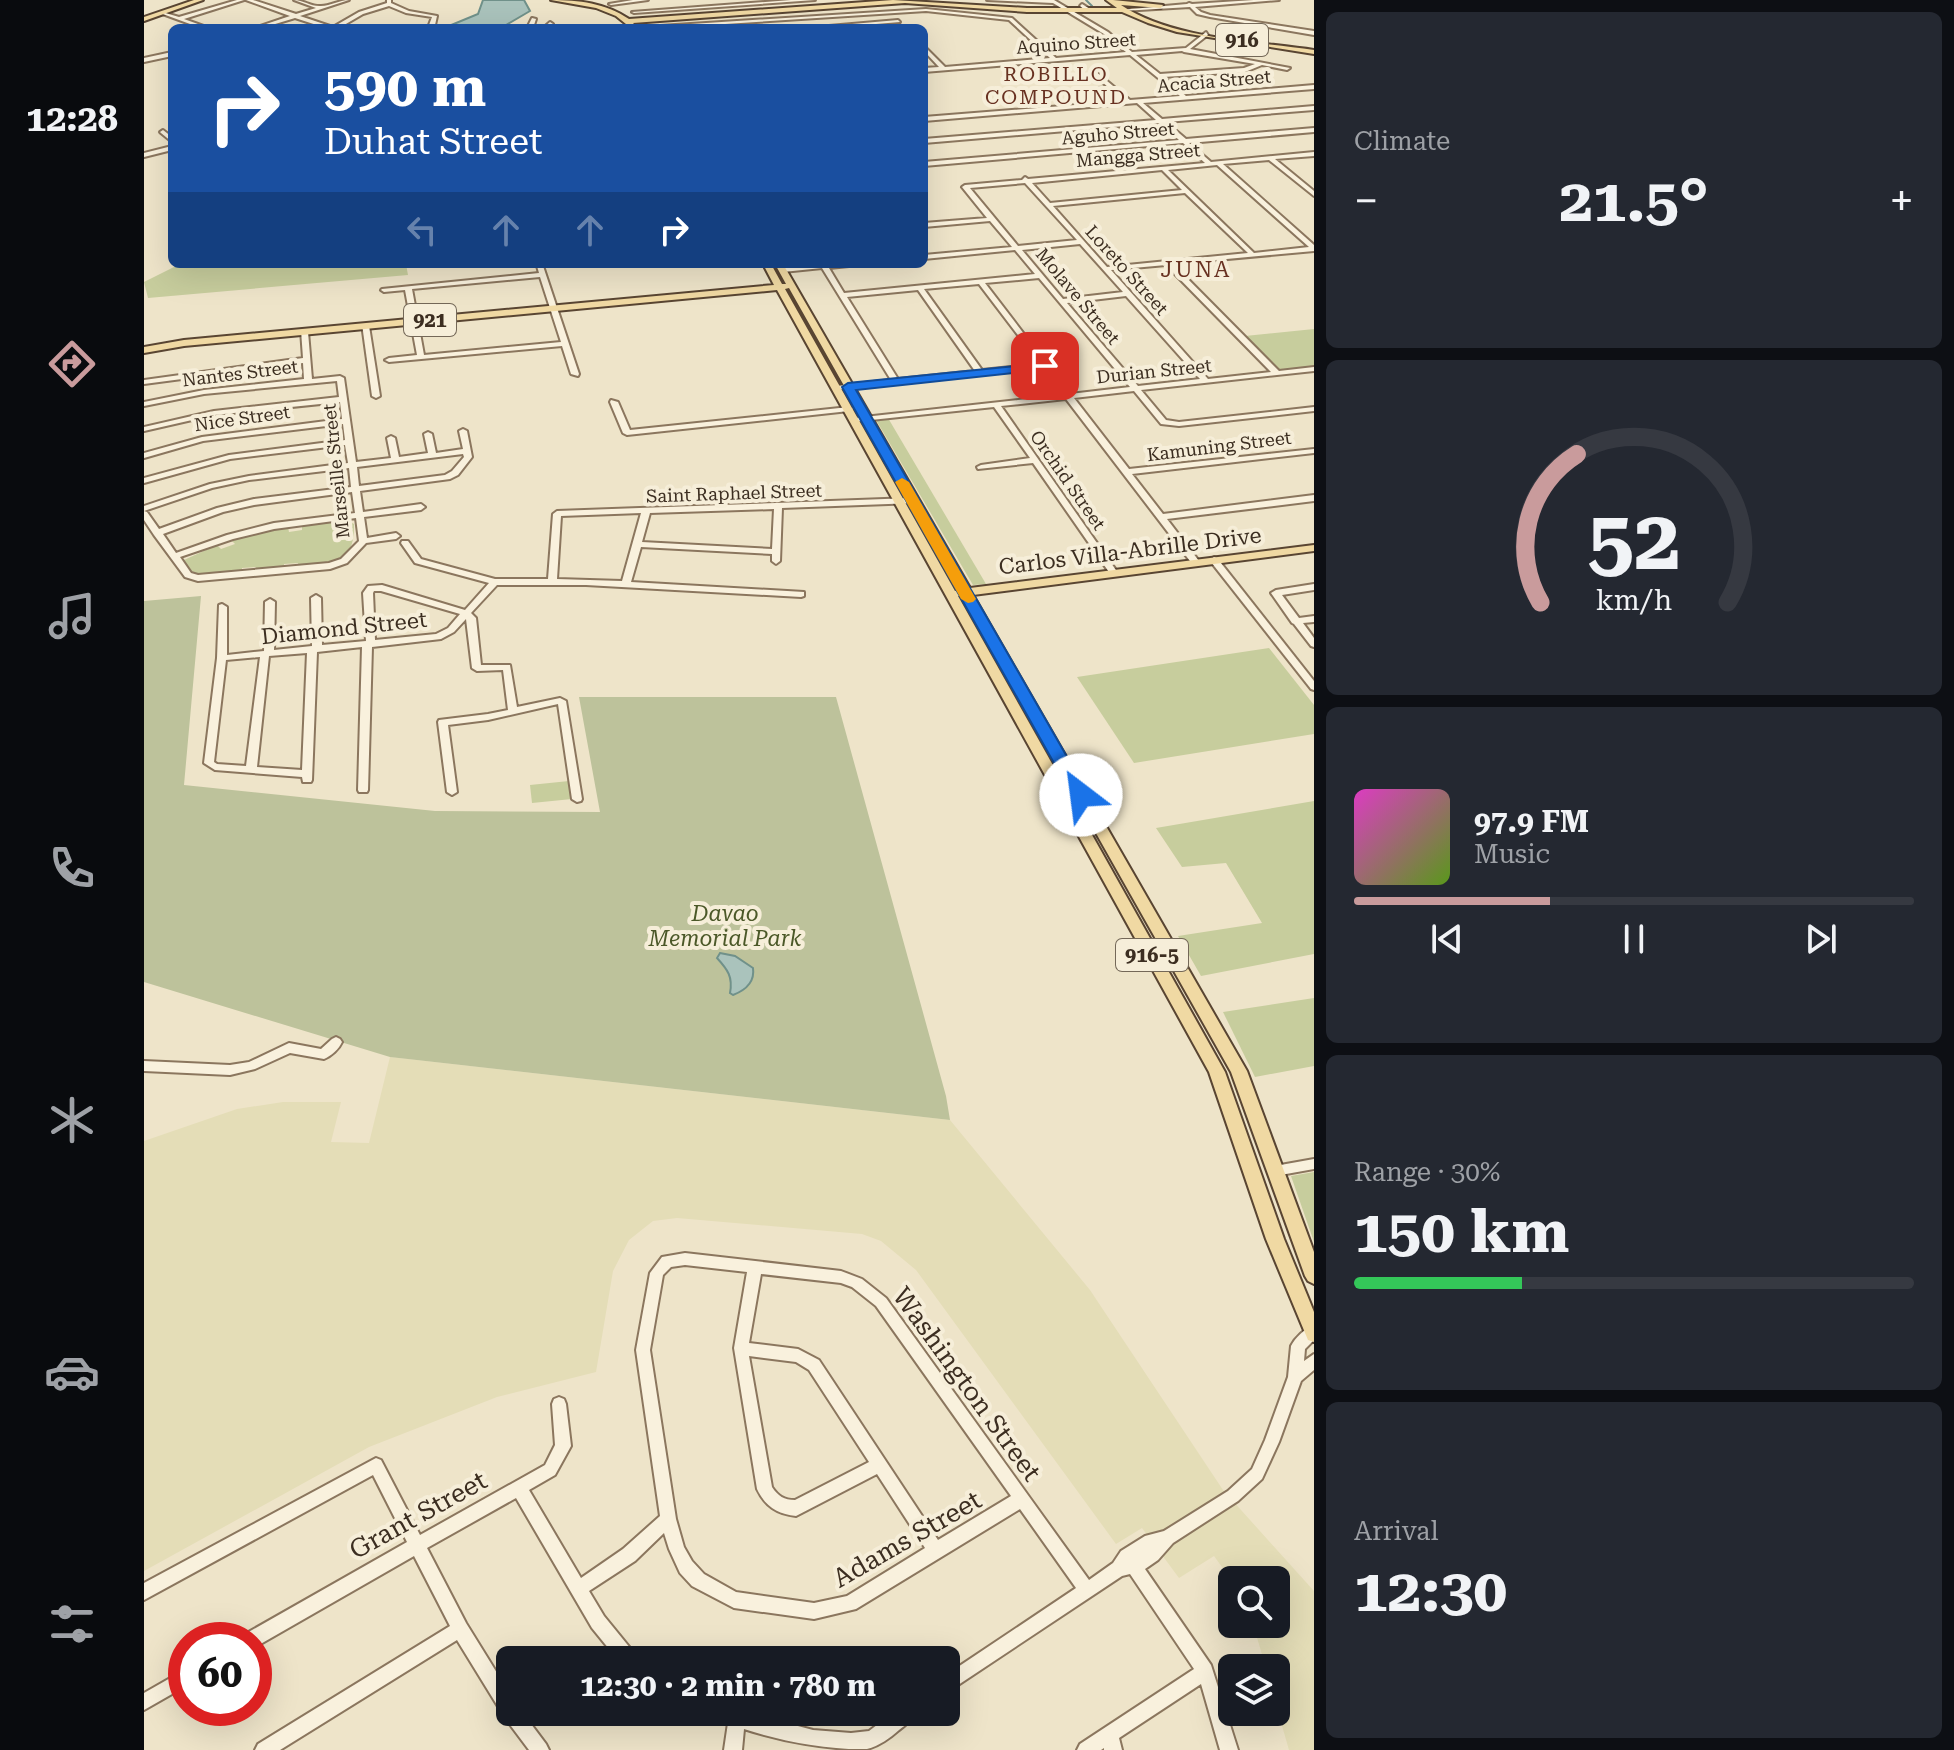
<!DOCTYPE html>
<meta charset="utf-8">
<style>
:root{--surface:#171b24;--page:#242831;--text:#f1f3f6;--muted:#9ea1a6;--line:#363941;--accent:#c99b9c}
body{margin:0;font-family:"Roboto Serif",serif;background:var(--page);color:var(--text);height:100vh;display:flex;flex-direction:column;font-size:30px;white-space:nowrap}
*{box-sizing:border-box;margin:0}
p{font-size:26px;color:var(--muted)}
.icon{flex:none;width:44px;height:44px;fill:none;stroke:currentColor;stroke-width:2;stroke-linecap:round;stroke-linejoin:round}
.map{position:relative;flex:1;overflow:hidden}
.panel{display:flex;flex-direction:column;gap:12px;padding:12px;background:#0d0f14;width:640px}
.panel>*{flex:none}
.banner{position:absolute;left:24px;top:24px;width:760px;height:244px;border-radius:12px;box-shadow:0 8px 32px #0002;background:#1a4fa0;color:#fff;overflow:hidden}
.buttons{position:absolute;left:1074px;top:1566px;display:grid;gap:16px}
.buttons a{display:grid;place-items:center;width:72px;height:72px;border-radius:12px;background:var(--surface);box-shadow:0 8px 32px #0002;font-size:40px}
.speed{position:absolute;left:24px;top:1622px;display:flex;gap:16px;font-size:40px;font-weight:700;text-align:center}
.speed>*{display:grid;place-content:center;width:104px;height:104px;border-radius:50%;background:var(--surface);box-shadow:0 8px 32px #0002;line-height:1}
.speed .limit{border:12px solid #d22;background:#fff;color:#111}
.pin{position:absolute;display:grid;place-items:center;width:68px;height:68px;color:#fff;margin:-34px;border-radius:16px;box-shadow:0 4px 12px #0006}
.me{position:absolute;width:88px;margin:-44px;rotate:330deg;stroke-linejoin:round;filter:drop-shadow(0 0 6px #0008)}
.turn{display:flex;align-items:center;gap:28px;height:168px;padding:0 24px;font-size:36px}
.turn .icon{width:104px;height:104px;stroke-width:2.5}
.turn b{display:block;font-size:56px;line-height:68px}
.lanes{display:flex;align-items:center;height:76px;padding:0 24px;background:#0003;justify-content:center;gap:40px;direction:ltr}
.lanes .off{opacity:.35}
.big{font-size:60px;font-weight:700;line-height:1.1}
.panel .card{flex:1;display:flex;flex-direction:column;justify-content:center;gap:12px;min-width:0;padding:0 28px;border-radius:12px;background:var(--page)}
.panel .dial{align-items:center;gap:0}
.dial svg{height:208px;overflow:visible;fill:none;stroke:var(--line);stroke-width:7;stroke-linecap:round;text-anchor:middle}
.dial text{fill:var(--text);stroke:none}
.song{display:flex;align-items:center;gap:24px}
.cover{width:96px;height:96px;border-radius:12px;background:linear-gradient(135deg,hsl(310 70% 55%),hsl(90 70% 35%))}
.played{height:8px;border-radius:4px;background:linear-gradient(90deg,var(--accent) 35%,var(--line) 35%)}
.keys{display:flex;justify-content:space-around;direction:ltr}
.heat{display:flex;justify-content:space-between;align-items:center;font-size:44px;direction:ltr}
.charge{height:12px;border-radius:6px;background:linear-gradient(90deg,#34c759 30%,var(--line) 0)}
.trip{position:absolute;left:352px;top:1646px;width:464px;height:80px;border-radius:12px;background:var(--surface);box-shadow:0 8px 32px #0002;font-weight:700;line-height:80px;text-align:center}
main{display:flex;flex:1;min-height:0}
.tabs{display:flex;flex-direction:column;width:144px;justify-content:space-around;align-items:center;background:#090b0e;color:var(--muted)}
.tabs .icon{width:56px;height:56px}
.tabs .selected{color:var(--accent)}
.tabs b{font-size:36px;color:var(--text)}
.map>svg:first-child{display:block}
.farmland{fill:#e4ddb7}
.green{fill:#c7cd9d}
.cemetery{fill:#bdc29b}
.water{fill:#aac3bc;stroke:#70918a;stroke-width:2}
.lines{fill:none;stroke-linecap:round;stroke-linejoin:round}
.stream{stroke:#70918a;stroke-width:2}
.minor-tunnel{stroke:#cac0a7;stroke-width:6;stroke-dasharray:6 3;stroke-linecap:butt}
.minor-casing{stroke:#8b765e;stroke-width:4}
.major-casing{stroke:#594532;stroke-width:4}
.minor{fill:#f9f1dd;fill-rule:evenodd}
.major{fill:#f0d9a3;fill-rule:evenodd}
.route{fill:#1a73e8;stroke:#114b97;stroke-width:2}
.slow{fill:#f59e0b}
.labels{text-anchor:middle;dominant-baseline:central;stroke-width:8;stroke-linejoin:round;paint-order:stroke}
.far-street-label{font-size:18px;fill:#3c2e21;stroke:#f6eed9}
.shield{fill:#f6eed9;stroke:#746858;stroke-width:2}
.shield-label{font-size:20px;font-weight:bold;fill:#3c2e21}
.far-neighbourhood-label{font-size:20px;letter-spacing:2px;fill:#683121;stroke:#f6eed9}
.far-quarter-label{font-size:22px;letter-spacing:2px;fill:#683121;stroke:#f6eed9}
.street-label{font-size:22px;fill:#3c2e21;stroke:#f6eed9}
.park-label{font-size:22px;font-style:italic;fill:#4b5828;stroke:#f6eed9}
.near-street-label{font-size:26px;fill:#3c2e21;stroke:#f6eed9}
</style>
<main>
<nav class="tabs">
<b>12:28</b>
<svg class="icon selected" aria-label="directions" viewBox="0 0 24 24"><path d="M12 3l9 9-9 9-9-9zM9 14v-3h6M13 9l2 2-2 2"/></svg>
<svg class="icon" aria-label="music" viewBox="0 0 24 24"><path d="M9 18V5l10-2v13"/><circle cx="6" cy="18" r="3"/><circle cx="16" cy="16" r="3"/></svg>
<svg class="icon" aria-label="phone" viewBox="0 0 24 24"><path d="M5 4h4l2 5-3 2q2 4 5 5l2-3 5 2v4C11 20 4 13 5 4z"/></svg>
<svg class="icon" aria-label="climate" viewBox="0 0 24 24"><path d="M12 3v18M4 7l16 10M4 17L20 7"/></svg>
<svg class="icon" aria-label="car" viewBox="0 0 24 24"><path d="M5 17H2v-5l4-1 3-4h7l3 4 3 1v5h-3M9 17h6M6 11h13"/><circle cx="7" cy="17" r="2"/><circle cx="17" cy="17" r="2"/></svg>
<svg class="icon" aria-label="filters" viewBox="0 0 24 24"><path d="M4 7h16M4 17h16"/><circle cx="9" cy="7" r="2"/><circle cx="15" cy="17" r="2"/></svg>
</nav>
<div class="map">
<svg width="1170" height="1750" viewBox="0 0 1170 1750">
<rect width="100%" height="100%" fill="#eee4c9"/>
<path class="farmland" d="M246,1057L806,1120L946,1290L1079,1490L1170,1591V1750H1145L1132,1705V1668H1122L1109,1624H1132V1580L1088,1581L1070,1556L1035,1578L998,1528L972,1544L772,1270L737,1241L718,1234L533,1218L509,1221L485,1240L469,1271L452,1372L353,1397L225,1447L0,1571V1141L93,1109L139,1102H197L187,1142L225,1143Z"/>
<g class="green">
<path d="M36,264H262L264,275L4,298L0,282Z"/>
<path d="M1170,329V367L1136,371L1101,336Z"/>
<path d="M744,418L842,584L829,585L732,420Z"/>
<path d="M202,520L210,524C211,565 188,564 154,567V563L140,564V568L112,571V567L98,568V572L56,576L50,574L40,560L73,545L77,549L91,544L87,540L144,527L145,532L158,530V525Z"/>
<path d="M1125,648L1170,705V734L990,763L933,677Z"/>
<path d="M425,781L428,799L388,803L386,785Z"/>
<path d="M1170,801V954L1057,976L1034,936L1118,923L1082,863L1038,867L1012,828Z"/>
<path d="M1170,998V1066L1111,1077L1079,1012Z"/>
<path d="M1170,1172V1242L1147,1176Z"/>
</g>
<path class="cemetery" d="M57,596L40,785L291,811L456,812L435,697H692L802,1096L806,1120L246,1057L0,982V601Z"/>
<g class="water">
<path d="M339,0H380L386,11L357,28H300L334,14Z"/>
<path d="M576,953L591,956L609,968C611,982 602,990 589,995L586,993C589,977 584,970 573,958Z"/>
</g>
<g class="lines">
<path class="stream" d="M942,0L948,6"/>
<path class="minor-tunnel" d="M954,89L963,88"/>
<g class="minor-casing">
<g id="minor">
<path d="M93,0H100L40,19L65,28H57L16,13L18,12L35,17Z"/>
<path d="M102,0H109L152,14L172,8L150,0C159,0 168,7 177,6C187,6 195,0 205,0L156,16L189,27L215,12L243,3V0H247V3L265,11L293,16L291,25L288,27L285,25L288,17L262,13L245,6L219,14L195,28H182L151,18L118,28H110L146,16Z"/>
<path d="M489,0H504L467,5L465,4Z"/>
<path d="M647,0H671L490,13L488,12Z"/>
<path d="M843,0H910L964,32L988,52L1042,48L1062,32L1064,35L1046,49L1146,68L1143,70L1118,65L1101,72L1019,77L1042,96L1170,85V89L999,103L1018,119L1170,106V110L1022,122L1042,139L1170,128V132L1045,143L1067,162L1170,152V156L1131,159L1170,191V196L1125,160L1079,164L1170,245V251L1029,264L1135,371L1170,367V371L997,390L1022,420L1035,422L1170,407V411L1035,426L1017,424L990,391L930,398L985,469L1170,449V453L988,474L1019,514L1170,495V501L1023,519L1055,561V565H1049L922,399L857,406L974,573L973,575H967L889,463L834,469L833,467L837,465L886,458L850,407L708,422L707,420L711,418L919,395L899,368L690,390L689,388L693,386L747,380L678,268L639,272L636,270L639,268L676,264H708L705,266L685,268L700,293L891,274L871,250L780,259V255L868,247L846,221L780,227V223L843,218L818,187L821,185L878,180L881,177L884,179L1061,163L1039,143L780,166V162L1035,140L1016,123L780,143V139L1012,120L993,103L780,121V117L980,101L949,74L951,71L986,100L1036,96L986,55L780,72V68L795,67L780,51V46L801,67L906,58L865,20L782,11L519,28L516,26L782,9L868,18L912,58L982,52L960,34L909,3ZM1038,51L1040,52L1111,64L1100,68L1016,74L992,55ZM1073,165L1165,247L1110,253L1024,170ZM1018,170L1038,190L906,203L888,183ZM881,183L933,240L874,246L826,188ZM1041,193L1104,253L963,267L909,206ZM936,244L979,292L919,299L878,250ZM1022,265L1127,372L1064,379L967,270ZM895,278L986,387L926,394L841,283ZM835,284L896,364L838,370L780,289ZM774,290L831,371L754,379L703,297ZM982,296L1056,379L994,386L923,303Z"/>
<path d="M1110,0H1135L1051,7L1057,12L1066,15L1170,31V35L1066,17L1053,14L1046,7L978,11L976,10L1043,4L1045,3L1048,4Z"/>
<path d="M938,4L946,9V11H942L936,6Z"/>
<path d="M388,18L392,19L389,28H383Z"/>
<path d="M754,20L756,22L684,28H662Z"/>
<path d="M406,22L409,24L405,28H399Z"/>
<path d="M445,26L449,27L450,28H442Z"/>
<path d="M28,52V56L0,62V58Z"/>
<path d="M19,130L28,137V142L17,133L16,132Z"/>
<path d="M28,146V150L0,157V153Z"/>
<path d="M396,264L399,266L435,374L434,376L427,374L418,346L245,362L241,360L245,358L273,355L261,290L240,292L237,290L238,289L395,273L393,266ZM396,277L417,342L280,355L268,289Z"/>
<path d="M218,324L225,326L236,396L232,398L228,396Z"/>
<path d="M157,330L164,332L168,379L196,376L200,378L212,462L247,458L243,438L247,436L251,438L255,457L284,453L280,434L284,432L288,434L292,453L319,449L315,431L319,429L323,431L328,457L314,475L306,479L216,491L219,512L277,504L281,507L277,510L220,517L223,538L252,533L256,536L252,539L222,543L203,563L186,569L54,581L41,577L10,535L0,520V506L66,484L105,476L204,463L201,445L86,459L0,483V478L85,455L201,440L199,424L59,441L0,458V453L58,437L198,419L196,402L70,415L0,431V427L70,411L195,397L193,381L60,394L0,406V402L60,390L160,379L159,363L0,384V380L159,358ZM319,454L320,457L308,471L301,475L215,486L213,467ZM205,468L207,487L110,499L73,508L15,529L3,512L0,511L68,488L105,480ZM208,492L211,513L130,523L83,535L32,553L19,534L79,512L110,505ZM212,518L215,541L197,559L185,563L54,575L47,573L36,557L89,539L130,529Z"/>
<path d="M467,400L474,402L486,430L705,407L709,409L705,411L483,435L479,433L466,402Z"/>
<path d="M768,498L772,501L771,503L638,508L636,561L632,564L628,561V554L497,547L487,582L660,592V596L657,597L442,585H353L327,613L332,618L337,665H366L373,707L416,698L422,701L438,799L437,801L433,802L428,799L414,704L344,720L304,725L313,792L308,795L303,792L294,722L295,720L344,714L364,710L359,670L333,671L328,668L322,619L310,632L297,639L228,647L224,790L223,792H215L214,790L218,647L173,652L168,780L167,782H159L158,777L71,770L60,763L73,658L75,605L78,604L83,607V655L120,651L121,602L126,599L131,602L130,650L168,646L167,598L172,595L177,598L178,645L222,641L219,593L224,586L238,585L321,610L345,583L271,563L257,543L258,541H264L277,559L351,579H404L409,514L413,511ZM630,509L628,549L498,542L506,513ZM497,513L478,581L413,579L417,516ZM230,591H237L316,614L304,628L292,634L231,640L229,593ZM163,653L158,770L113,767L125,656ZM116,657L102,766L73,764L70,762L82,660Z"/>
<path d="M1070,557L1073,558L1170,681V690L1167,689L1067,562L1066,560Z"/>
<path d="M1170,584V590L1138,595L1155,618L1170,616V622L1159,623L1170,638V647L1167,646L1150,624L1148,623L1127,593L1132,590Z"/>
<path d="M192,1037L196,1039L198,1042C195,1049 187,1056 180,1059L146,1053L111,1069L86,1075L0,1071V1061L86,1065L105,1062L145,1043L177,1049L188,1039Z"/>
<path d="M1170,1159V1169L1131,1176L1126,1175L1124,1171L1126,1167L1131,1166Z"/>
<path d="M541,1253L697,1271L718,1279L742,1298L945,1580L969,1563L977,1551L1001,1536L1020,1531L1084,1491L1108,1469L1121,1440L1144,1377L1147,1346C1151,1338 1161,1328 1170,1326V1340L1161,1349L1160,1361L1170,1354V1370L1157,1381L1135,1442L1118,1479L1094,1501L1029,1543L1014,1560L1001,1569L1067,1665L1094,1750H1076L1057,1684L975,1738L978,1750H960V1748L957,1750H933L936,1744L1050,1669L986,1574L978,1576L802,1693V1675L932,1588L876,1509L712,1609L670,1619L590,1608L548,1586L536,1573L525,1549L520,1533L491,1561L445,1591L460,1616L491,1654L493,1660H474L448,1628L372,1498L283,1548L322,1623L366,1694V1712H378L402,1744L405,1750H385L361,1718L313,1640L136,1750H111L114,1744L306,1626L270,1556L113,1646L110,1647V1640H99L101,1634L263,1542L229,1475L0,1600V1583L232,1458L237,1460L276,1535L401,1465L411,1445L408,1404L410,1399L415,1397L420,1399L422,1404L427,1446L411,1475L385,1490L437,1578L479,1549L516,1516L492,1350L506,1273L518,1257ZM541,1265L603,1272L590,1348L613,1489C621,1506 633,1514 652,1516L733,1474L781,1548L703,1596L670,1603L592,1592L560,1574L548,1561L540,1547L532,1519L506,1350L519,1275L527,1267ZM617,1274L697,1283L708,1287L732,1306L867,1496L794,1540L675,1360L654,1349L605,1343ZM605,1356L652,1362L665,1370L725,1462L651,1500C640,1500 634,1496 628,1487Z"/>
<path d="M42,1669V1686L0,1710V1693Z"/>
<path d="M569,1712H601L669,1730L707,1733L725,1731L750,1712H771C768,1720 762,1725 755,1730C746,1738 735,1746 723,1749C683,1750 637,1741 600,1729L598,1750H580L584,1723L571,1718Z"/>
</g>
</g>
<g class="major-casing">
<g id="major">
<path d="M50,0H59L0,21V17Z"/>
<path d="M407,0C435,0 461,3 485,19L749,0L883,8H973L962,0H969L1019,5L1017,8L977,5C1027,39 1110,41 1170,50V54L1033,32L1004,23L978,12H883L761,3L489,23L494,28H487L472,16L452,8Z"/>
<path d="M619,264H627L638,284H642L631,264H639L826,588L1170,545V551L829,595L1103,1071L1170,1252V1284L1164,1281L1161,1276L1087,1072L818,596H814L1081,1072L1140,1239L1170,1312V1342L1164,1340L1122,1239L1065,1072L633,290L40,346L0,353V347L40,340L630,285ZM645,288L815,590L811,591L641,289Z"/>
</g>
</g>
<use href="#minor" class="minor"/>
<use href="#major" class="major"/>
</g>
<path class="route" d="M901,363L906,364V369L712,390L945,795L937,801L928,795L698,387L704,383Z"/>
<path class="slow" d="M758,478L765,482L832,599L829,602L824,603L817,599L751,482Z"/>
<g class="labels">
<g class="far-street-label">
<text transform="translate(932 43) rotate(-4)">Aquino Street</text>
<text transform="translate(1070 81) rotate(-5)">Acacia Street</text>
<text transform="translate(974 133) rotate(-5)">Aguho Street</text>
<text transform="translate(994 155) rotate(-5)">Mangga Street</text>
<text transform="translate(983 270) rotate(48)">Loreto Street</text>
<text transform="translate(934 296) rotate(50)">Molave Street</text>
<text transform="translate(1010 371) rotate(-6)">Durian Street</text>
<text transform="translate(96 373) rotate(-7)">Nantes Street</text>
<text transform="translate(98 418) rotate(-8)">Nice Street</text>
<text transform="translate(1075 446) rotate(-7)">Kamuning Street</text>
<text transform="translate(192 471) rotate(-96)">Marseille Street</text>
<text transform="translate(924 480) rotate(55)">Orchid Street</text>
<text transform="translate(590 493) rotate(-2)">Saint Raphael Street</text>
</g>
<g class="shield">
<rect x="1072" y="24" width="52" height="32" rx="6"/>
<rect x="260" y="304" width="52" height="32" rx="6"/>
<rect x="972" y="939" width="72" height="32" rx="6"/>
</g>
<g class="shield-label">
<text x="1098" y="40">916</text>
<text x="286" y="320">921</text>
<text x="1008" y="955">916-5</text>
</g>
<g class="far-neighbourhood-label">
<text x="912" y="74">ROBILLO<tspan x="912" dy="23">COMPOUND</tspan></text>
</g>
<g class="far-quarter-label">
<text x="1052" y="269">JUNA</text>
</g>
<g class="street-label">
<text transform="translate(986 551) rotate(-7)">Carlos Villa-Abrille Drive</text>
<text transform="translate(200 628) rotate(-6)">Diamond Street</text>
</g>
<g class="park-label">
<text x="581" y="913">Davao<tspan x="581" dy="25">Memorial Park</tspan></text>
</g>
<g class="near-street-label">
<text transform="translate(823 1384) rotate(54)">Washington Street</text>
<text transform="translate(274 1515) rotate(-29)">Grant Street</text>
<text transform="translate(763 1539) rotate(-30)">Adams Street</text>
</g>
</g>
</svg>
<div class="buttons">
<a><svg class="icon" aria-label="search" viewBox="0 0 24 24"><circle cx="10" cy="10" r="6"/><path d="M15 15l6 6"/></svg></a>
<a><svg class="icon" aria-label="layers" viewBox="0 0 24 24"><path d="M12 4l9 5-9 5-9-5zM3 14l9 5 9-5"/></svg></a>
</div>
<div class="speed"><div class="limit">60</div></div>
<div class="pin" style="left:901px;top:366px;background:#d93025"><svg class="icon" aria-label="arrive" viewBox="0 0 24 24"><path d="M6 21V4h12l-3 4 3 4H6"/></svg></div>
<svg class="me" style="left:937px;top:795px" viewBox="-20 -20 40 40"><circle r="19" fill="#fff"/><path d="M0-13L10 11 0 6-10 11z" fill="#1a73e8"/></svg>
<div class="trip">12:30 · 2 min · 780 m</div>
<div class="banner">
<div class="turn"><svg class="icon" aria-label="right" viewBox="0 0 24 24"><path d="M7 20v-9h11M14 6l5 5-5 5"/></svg><div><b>590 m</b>Duhat Street</div></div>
<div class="lanes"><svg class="icon off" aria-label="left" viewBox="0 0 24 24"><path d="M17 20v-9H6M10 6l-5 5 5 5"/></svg><svg class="icon off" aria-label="ahead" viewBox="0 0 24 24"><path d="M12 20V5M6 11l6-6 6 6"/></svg><svg class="icon off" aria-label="ahead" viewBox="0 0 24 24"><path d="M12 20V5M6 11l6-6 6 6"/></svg><svg class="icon" aria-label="right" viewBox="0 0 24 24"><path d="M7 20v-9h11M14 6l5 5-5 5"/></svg></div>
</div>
</div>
<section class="panel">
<div class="card"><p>Climate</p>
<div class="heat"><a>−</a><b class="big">21.5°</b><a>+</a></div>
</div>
<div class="card dial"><svg viewBox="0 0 100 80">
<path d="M14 69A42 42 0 1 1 86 69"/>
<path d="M14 69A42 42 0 0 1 28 12" stroke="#c99b9c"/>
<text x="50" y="56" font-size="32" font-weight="700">52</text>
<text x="50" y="72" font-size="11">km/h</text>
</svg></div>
<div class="card">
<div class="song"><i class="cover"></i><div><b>97.9 FM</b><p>Music</p></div></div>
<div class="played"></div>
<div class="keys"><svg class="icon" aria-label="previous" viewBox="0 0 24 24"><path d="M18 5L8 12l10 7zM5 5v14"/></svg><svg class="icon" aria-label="pause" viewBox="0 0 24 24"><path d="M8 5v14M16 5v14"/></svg><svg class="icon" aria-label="next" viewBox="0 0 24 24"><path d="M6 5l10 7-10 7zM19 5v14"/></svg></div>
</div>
<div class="card"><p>Range · 30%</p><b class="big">150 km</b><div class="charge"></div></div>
<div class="card"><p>Arrival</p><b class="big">12:30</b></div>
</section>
</main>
